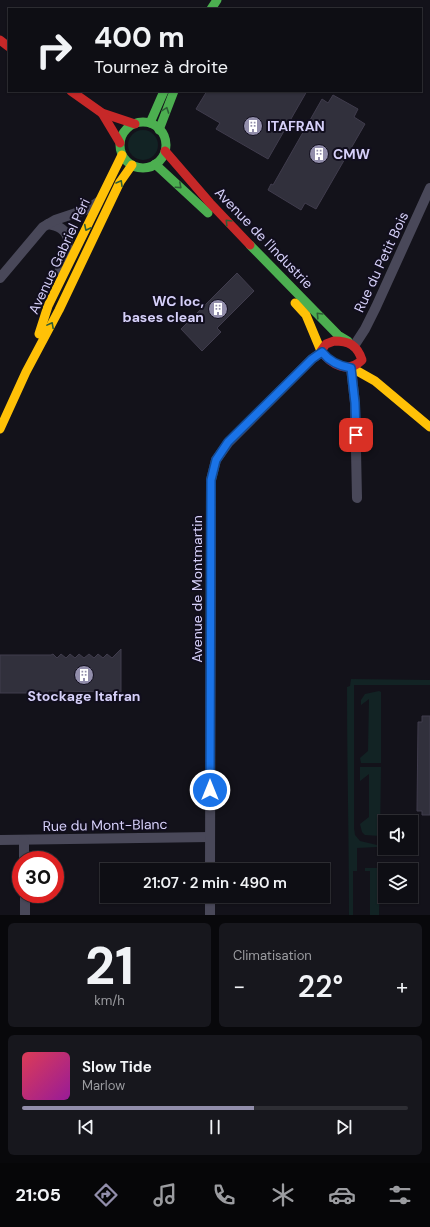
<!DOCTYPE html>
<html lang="fr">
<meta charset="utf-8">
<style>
:root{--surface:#0e0e14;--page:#17171d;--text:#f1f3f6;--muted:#9b9ca0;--line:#2e2e34;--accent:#928eab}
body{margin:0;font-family:"DM Sans",sans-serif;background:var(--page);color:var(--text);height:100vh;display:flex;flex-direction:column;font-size:15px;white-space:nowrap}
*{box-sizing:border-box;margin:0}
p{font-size:13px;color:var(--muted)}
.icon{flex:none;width:22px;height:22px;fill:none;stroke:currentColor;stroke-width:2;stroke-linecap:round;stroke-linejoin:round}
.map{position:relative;height:915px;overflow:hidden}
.side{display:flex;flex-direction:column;gap:8px;padding:8px;background:#08080b;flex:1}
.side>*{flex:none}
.hud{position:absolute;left:8px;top:8px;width:414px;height:84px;border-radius:0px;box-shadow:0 1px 3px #0004,0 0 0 1px var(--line);background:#0e0e14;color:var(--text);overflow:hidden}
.buttons{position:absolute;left:378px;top:815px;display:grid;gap:8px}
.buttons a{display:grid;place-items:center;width:40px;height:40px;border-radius:0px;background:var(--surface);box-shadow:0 1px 3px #0004,0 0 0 1px var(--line);font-size:20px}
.speed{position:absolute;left:12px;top:851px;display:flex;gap:8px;font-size:20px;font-weight:700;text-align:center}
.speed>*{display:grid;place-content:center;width:52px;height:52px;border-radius:50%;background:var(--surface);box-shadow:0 1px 3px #0004,0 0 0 1px var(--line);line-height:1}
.speed .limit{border:6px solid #d22;background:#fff;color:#111}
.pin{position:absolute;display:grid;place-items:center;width:34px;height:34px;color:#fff;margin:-17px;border-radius:8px;box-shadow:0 2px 6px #0006}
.me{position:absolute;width:44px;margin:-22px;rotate:0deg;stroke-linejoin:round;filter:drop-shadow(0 0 3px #0008)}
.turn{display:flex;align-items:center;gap:14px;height:84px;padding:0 20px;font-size:18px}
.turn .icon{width:52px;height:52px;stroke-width:2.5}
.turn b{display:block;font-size:28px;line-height:34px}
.big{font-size:30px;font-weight:600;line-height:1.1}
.side .card{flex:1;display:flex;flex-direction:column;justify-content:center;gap:6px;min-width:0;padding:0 14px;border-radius:6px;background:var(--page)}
.side .dial{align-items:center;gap:0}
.dial b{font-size:52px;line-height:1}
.song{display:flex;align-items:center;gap:12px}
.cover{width:48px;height:48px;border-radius:6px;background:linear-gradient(135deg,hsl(350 70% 55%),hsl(300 70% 35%))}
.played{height:4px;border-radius:2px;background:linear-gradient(90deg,var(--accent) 60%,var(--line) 60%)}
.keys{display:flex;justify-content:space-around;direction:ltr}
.heat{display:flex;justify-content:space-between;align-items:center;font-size:22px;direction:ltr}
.side .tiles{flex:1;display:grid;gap:8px;grid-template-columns:1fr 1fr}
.card:last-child{grid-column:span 2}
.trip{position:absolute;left:100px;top:863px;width:230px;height:40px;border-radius:0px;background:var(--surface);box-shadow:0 1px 3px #0004,0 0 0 1px var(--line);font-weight:600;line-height:40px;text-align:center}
.dock{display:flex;height:64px;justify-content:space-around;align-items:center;background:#060608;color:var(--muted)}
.dock .icon{width:28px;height:28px}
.dock .current{color:var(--accent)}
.dock b{font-size:18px;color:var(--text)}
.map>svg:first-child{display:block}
.green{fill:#122324}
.building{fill:#31303c;stroke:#403c4d}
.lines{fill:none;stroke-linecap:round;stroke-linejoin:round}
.street{stroke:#494859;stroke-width:10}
.fast{stroke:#4caf50;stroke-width:9}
.slow{stroke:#ffc107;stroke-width:9}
.jam{stroke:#c62828;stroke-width:9}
.oneway{stroke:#2e5e36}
.route-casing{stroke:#114b97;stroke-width:10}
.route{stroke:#1a73e8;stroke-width:7}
.labels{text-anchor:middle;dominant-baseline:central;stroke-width:4;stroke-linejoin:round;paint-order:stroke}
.poi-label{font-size:14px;font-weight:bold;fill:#d6d0f9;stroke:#110e1d;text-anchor:start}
.street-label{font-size:14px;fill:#d6d0f9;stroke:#110e1d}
</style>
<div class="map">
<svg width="430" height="915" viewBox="0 0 430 915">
<rect width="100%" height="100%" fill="#13121a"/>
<g class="green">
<circle cx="143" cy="145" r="15"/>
<path d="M351,679L430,680V685H354V828L355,835L360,841L377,845V847L357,848V871H353V915H349C349,839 347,763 347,687L350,686Z"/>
<path d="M379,691L381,692V763H361L360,758L368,751L369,699L361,705V700L365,694Z"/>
<path d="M360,767H381L380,836L365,835L362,832L360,824L369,817V774L360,781Z"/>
<path d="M365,868H380L379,915H370V871H365Z"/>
</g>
<g class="building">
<path d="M207,91H307L268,159L216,129L220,123L196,109Z"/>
<path d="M333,95L358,109L354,117L365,124L316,209L305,203L301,210L268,190L271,184L273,185L322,99L328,103Z"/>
<path d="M237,273L254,291L217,328L221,332L202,351L181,329Z"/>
<path d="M121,649V692L48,691V693H0V655H51L53,654L57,658L61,654L66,658L70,654L75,658L79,654L84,658L89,654L94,658L98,654L103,658L107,654L112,658Z"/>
<path d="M422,716H430V815H422V811H417L418,722H422Z"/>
</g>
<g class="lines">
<g class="street">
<path d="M48,224C79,229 66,251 59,272"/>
<path d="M0,278L43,227L55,220L88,209L98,202"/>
<path d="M354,346L365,329L376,307L430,188"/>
<path d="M351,368L355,403L357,498"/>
<path d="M0,840L210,837"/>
<path d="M24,840V860"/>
<path d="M210,870L211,480L216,460L228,443L312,359L322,352"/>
<path d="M25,894V915"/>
<path d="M210,915V896"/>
</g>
<g class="fast">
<path d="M211,9L217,0"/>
<circle cx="143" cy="145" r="23"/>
<path d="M150,123L164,91"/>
<path d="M159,130L174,91"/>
<path d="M155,164L208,213"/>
<path d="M250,245L338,335L348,341"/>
</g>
<g class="slow">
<path d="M295,303L306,315L321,351"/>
<path d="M39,334L48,306L122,155"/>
<path d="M352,368L375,381L430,427"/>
<path d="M0,429L26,372L59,310L120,182L132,165"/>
</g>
<g class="jam">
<path d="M0,40L9,47"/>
<path d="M71,91L102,113L135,124"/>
<path d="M102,113L120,143"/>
<path d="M165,151L210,203L250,245"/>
<path d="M334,341C349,341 357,345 362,360C348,374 331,365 321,351L326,344Z"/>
</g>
</g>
<defs><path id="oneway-chevron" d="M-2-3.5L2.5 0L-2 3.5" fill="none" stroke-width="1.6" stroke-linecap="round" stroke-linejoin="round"/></defs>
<g class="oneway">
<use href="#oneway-chevron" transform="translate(166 110) rotate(-70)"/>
<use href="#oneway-chevron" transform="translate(120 183) rotate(-60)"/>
<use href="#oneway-chevron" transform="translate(179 186) rotate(42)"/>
<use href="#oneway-chevron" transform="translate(228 222) rotate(-134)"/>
<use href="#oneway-chevron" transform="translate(87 228) rotate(116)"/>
<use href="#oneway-chevron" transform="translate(319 315) rotate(-134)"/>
<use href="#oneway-chevron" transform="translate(51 325) rotate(-62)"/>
</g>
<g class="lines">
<g class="route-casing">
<path id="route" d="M210,790L211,480L216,460L228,442L312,359L322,352C329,361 339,366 351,368L355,403L356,435"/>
</g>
<use href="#route" class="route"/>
</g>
<defs>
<g id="building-disc" transform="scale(1)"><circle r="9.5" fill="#928eab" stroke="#110e1d"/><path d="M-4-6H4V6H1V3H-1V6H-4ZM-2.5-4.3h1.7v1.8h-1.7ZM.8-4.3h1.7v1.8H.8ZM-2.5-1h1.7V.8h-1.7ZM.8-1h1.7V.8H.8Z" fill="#fff"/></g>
</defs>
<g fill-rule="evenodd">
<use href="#building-disc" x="253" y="126"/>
<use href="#building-disc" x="319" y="154"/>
<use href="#building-disc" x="218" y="309"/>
<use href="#building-disc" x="84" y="675"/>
</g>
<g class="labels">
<g class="poi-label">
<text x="267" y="126">ITAFRAN</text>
<text x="333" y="154">CMW</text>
<text x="204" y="301" text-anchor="end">WC loc,<tspan x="204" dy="16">bases clean</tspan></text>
<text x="84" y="696" text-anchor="middle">Stockage Itafran</text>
</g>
<g class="street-label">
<text transform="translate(264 238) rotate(46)">Avenue de l'Industrie</text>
<text transform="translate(59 256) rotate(-65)">Avenue Gabriel Péri</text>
<text transform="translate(381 262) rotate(-65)">Rue du Petit Bois</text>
<text transform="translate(197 589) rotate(-90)">Avenue de Montmartin</text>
<text transform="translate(105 825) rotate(-1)">Rue du Mont-Blanc</text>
</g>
</g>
</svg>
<div class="buttons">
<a><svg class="icon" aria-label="sound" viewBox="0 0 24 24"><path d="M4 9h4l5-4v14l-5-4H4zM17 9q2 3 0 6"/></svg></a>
<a><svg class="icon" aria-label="layers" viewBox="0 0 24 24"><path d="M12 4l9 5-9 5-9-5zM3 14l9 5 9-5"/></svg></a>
</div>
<div class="speed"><div class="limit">30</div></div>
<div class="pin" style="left:356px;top:435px;background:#d93025"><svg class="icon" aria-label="arrive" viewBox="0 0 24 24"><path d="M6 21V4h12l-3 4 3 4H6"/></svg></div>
<svg class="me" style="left:210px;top:790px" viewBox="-20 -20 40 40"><circle r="17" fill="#1a73e8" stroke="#fff" stroke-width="3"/><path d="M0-11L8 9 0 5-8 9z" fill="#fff"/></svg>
<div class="trip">21:07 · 2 min · 490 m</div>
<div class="hud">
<div class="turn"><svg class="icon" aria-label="right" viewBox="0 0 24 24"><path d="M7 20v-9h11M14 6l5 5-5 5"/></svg><div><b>400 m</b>Tournez à droite</div></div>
</div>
</div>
<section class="side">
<div class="tiles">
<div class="card dial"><b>21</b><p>km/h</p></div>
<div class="card"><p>Climatisation</p>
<div class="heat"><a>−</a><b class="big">22°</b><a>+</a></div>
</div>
<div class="card">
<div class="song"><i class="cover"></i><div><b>Slow Tide</b><p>Marlow</p></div></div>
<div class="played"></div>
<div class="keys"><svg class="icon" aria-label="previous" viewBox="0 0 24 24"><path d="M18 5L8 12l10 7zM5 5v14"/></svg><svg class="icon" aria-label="pause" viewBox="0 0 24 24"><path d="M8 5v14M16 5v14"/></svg><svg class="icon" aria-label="next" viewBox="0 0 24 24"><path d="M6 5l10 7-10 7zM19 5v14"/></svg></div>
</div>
</div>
</section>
<nav class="dock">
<b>21:05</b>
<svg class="icon current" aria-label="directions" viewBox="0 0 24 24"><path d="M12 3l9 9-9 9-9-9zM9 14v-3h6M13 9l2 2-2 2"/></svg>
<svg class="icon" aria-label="music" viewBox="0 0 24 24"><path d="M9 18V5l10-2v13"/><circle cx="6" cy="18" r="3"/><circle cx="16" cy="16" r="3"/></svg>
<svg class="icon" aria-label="phone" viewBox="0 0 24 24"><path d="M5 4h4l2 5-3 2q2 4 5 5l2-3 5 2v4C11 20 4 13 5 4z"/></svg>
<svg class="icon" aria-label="climate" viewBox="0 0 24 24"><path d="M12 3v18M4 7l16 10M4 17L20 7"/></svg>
<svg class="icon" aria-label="car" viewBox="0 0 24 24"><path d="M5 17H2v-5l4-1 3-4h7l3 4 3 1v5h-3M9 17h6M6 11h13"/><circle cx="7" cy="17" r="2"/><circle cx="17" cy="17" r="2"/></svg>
<svg class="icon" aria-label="filters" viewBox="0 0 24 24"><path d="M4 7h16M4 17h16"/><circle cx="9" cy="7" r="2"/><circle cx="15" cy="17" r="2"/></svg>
</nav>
